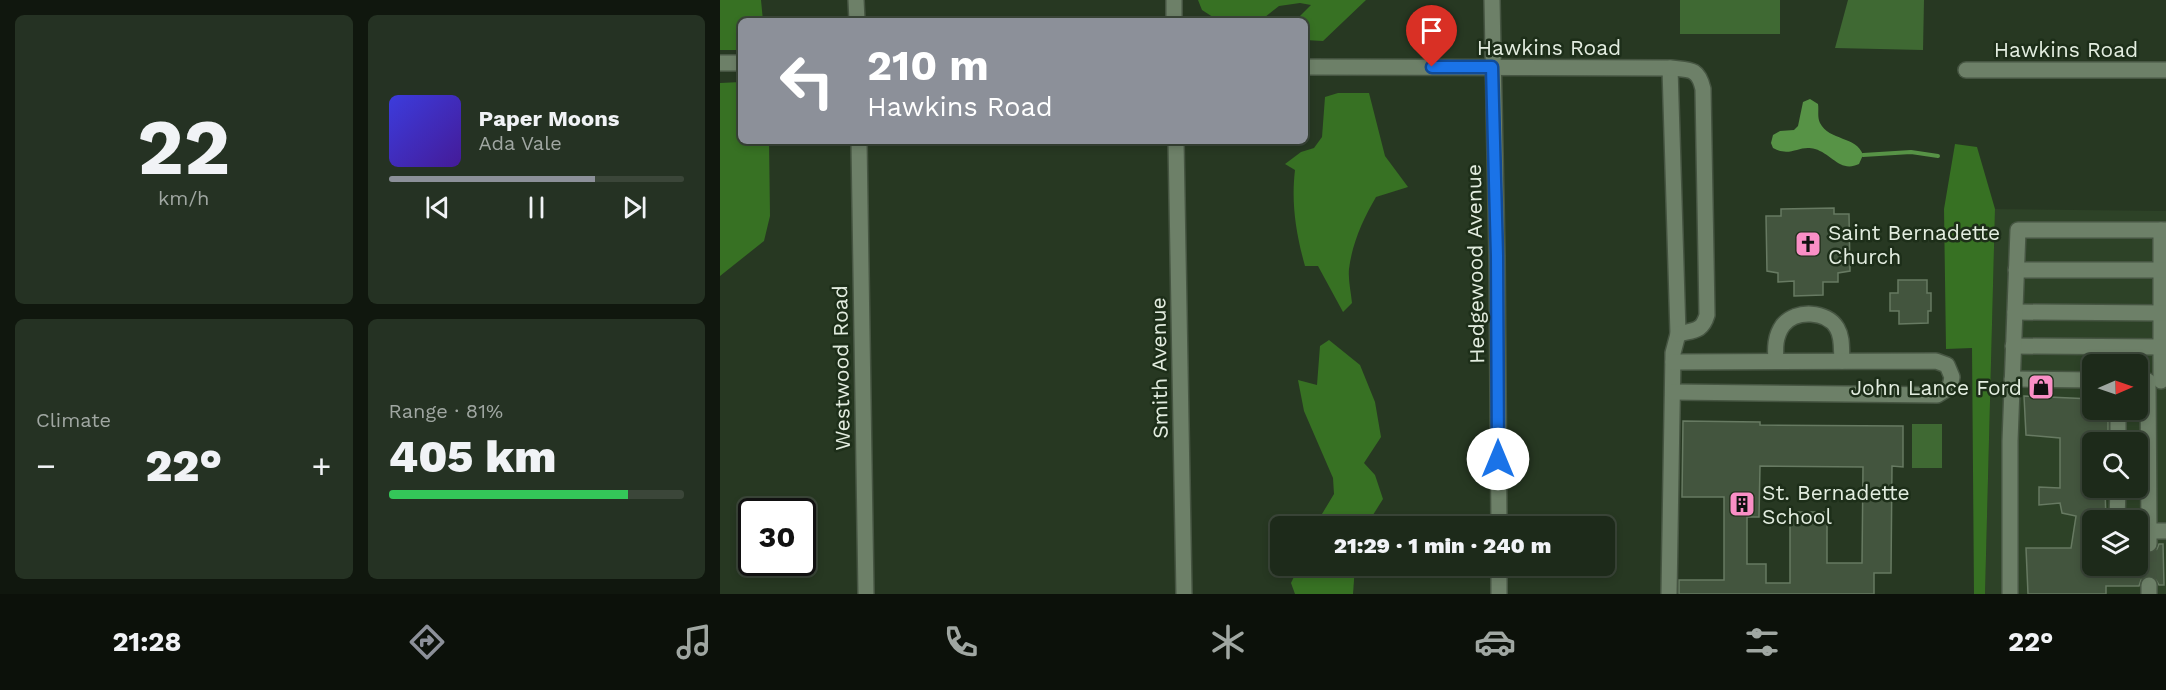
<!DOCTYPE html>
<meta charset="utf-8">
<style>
:root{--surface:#1d2a1a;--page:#253223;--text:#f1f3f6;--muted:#a0a7a2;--line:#3b4639;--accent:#8c9099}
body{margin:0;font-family:"Work Sans",sans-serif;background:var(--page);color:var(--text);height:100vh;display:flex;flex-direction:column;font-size:22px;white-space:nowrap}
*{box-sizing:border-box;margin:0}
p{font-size:20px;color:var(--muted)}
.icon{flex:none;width:33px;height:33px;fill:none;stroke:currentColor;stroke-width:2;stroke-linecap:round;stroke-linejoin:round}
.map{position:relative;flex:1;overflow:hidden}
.panel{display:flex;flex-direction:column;gap:15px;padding:15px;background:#10170e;width:720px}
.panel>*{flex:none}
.top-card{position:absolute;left:18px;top:18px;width:570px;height:126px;border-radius:9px;box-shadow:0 3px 9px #0003,0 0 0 2px var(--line);background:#8c9099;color:#fff;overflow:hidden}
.needle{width:39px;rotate:88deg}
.tools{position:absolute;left:1362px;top:354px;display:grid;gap:12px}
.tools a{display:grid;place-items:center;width:66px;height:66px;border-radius:9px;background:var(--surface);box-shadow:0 3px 9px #0003,0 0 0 2px var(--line);font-size:30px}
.speed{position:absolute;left:18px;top:498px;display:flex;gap:12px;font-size:30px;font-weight:700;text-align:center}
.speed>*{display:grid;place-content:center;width:78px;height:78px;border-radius:50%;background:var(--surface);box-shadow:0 3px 9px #0003,0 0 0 2px var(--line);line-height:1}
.speed .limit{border:3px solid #111;border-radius:9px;background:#fff;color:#111}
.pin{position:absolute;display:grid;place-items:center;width:51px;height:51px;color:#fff;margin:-62px -26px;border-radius:50% 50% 50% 0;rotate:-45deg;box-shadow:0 0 6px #0007}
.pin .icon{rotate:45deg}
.me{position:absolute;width:66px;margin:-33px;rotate:0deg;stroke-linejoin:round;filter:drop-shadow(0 0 4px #0008)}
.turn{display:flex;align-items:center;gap:21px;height:126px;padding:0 30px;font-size:27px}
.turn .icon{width:78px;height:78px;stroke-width:2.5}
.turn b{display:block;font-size:42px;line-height:51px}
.big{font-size:45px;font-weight:800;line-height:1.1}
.panel .tile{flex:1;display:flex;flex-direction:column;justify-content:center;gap:9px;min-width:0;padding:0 21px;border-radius:9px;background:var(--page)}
.panel .dial{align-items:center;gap:0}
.dial b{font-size:78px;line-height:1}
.song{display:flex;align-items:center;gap:18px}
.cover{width:72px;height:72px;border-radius:9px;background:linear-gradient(135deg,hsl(240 70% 55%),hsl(260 70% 35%))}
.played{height:6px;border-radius:3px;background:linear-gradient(90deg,var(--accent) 70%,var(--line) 70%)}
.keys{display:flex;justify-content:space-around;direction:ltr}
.heat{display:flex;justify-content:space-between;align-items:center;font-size:33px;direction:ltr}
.charge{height:9px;border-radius:4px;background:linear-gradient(90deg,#34c759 81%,var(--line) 0)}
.panel .tiles{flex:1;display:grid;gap:15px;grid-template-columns:repeat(2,1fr)}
.trip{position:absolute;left:550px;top:516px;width:345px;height:60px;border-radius:9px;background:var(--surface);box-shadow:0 3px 9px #0003,0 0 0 2px var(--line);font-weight:800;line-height:60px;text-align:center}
.dock{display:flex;height:96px;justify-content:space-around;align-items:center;background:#0c110a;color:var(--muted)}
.dock .icon{width:42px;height:42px}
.dock .active{color:var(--accent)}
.dock b{font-size:27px;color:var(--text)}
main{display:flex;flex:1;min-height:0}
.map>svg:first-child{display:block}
.built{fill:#2d4227;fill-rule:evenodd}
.green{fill:#3f6933}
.forest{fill:#377123}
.water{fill:#579346}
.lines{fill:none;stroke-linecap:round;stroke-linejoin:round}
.stream{stroke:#579346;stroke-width:4}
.building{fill:#43553e;stroke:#677a62;stroke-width:1.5;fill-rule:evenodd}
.minor-tunnel{stroke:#43533e;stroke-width:15;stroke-dasharray:15 8;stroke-linecap:butt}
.minor-casing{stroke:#465542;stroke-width:18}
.minor{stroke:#6d8068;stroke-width:15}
.route-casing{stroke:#114b97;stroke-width:15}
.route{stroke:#1a73e8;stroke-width:10}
.labels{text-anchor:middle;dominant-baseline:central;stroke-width:5;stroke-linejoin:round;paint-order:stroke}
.street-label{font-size:21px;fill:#e3ede0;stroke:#1d2e19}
.poi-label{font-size:21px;fill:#e3ede0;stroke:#1d2e19;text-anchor:start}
</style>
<main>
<section class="panel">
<div class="tiles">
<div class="tile dial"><b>22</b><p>km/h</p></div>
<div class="tile">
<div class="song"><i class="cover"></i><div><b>Paper Moons</b><p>Ada Vale</p></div></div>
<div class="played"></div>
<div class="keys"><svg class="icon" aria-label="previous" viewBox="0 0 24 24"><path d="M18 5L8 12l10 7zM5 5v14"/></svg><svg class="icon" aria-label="pause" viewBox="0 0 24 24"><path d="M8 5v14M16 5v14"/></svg><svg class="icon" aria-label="next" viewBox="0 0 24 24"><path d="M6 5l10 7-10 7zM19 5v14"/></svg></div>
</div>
<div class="tile"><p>Climate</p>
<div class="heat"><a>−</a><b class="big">22°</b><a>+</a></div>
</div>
<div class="tile"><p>Range · 81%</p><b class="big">405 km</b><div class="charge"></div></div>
</div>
</section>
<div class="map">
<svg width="1446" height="594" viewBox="0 0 1446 594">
<rect width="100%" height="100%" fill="#273822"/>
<path class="built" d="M1275,209L1446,211V594H1265ZM1372,364H1418V410H1372ZM1372,442H1418V488H1372ZM1372,520H1418V566H1372Z"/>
<g class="green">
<rect x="960" y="0" width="100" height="34"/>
<path d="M1128,0H1204L1203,50L1115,48Z"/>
<rect x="1192" y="424" width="30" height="44"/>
</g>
<g class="forest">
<path d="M0,0H41L43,21H21V50H0Z"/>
<path d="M478,0H646L603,41L585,40V21H575L591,5L580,3L559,6L540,21H499L482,10Z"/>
<path d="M21,82V141H49L50,216L44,241L0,276V83Z"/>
<path d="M618,93H649L665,156L688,187L656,197C643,219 632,244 629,269C628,280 631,292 632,303L623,312L598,266H585C576,234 571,203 575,170L565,164L581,152L594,148L602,137L605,97Z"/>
<path d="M1235,144L1257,147L1275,209L1265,594H1254L1252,348L1226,349L1224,209Z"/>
<path d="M609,340L640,365L655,402L661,437L644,463L655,475L663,499L646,526H598L599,519L614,494L613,478L584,411L578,380L597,385L600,346Z"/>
<path d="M579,566H635L633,594H575L571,583Z"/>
</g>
<path class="water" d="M1090,99L1098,104C1099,110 1097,117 1100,123C1109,141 1137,136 1143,155L1139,164C1120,173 1112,154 1095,149C1079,144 1071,158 1053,148L1051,143L1053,135L1060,131L1074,130L1078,126L1083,102Z"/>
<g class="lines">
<path class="stream" d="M1143,155L1191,152L1218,156"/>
</g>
<g class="building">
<path d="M1114,208V214H1129L1130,271L1118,273V282H1103V295L1074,296V281L1058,282V273L1047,271L1046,216H1061V209Z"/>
<path d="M1178,280H1207V293H1211V311H1208V323L1179,324V311H1170V293H1178Z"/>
<path d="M1304,396L1372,399V410H1388V442H1372V488H1385L1386,520H1372V566H1418V544L1424,552L1430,554L1437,549L1439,544H1443L1444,585H1439L1434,577L1428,575L1421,580L1419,586H1386V594H1308L1306,548H1351L1356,516L1342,513L1340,503L1319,505V487L1340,488V438L1306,435Z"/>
<path d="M963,421L1040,422V425L1183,426V467L1172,466L1171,573H1154V594H959V580H1004V497H962ZM1040,466L1143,467L1142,563H1107V512H1070V583H1046V564H1027V517H1039Z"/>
</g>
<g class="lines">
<path class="minor-tunnel" d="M1429,585V544"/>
<g class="minor-casing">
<g id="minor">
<path d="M136,0L137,21"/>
<path d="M454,0V21"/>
<path d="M772,0L777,256L779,526"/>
<path d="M0,63H21"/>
<path d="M585,67L950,68L958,334L953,353L949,594"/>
<path d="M950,68C969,70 978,67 983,89L987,315C982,332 974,330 958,334"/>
<path d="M1246,70H1446"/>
<path d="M139,141L146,594"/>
<path d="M456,141L464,594"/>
<path d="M1441,230V381"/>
<path d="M1296,270H1446"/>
<path d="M1295,312L1446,313"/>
<path d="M1293,346L1446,347"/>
<path d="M1056,361C1055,348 1055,336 1063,325C1076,309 1107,311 1117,328C1123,338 1121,350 1122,361"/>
<path d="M1292,379L1372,380"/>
<path d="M1428,381L1429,531H1446"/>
<path d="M953,392L1217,395L1230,387L1232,377L1227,365L1216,361L953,362"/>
<path d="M1398,442V410"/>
<path d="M1397,520L1398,488"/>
<path d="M1418,531H1429V544"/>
<path d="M779,566V594"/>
<path d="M1429,585V594"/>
<path d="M1290,594V441L1298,230H1446"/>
</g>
</g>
<use href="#minor" class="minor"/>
</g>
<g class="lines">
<g class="route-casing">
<path id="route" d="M712,67H772L777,256L778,459"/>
</g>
<use href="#route" class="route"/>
</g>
<defs>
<g id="church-square" transform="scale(1.35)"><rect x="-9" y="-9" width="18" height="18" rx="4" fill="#fa8fc6" stroke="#1d2e19"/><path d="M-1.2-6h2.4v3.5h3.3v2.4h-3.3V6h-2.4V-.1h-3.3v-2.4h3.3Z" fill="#111"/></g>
<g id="shop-square" transform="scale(1.35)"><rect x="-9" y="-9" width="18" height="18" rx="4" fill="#fa8fc6" stroke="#1d2e19"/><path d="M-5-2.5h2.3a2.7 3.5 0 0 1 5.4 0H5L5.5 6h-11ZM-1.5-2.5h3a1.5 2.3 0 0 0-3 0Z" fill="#111"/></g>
<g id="building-square" transform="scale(1.35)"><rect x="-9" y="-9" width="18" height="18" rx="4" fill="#fa8fc6" stroke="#1d2e19"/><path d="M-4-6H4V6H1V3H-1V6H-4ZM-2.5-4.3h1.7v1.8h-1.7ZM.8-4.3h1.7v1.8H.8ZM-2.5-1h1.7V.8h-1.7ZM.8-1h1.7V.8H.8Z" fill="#111"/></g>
</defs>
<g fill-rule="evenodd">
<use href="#church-square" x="1088" y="244"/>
<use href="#shop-square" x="1321" y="387"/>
<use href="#building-square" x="1022" y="504"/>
</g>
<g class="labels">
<g class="street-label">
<text x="829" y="47">Hawkins Road</text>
<text x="1346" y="49">Hawkins Road</text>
<text transform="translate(755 264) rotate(-91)">Hedgewood Avenue</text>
<text transform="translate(121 368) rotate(-91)">Westwood Road</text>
<text transform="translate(439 368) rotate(-91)">Smith Avenue</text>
</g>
<g class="poi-label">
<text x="1108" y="232">Saint Bernadette<tspan x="1108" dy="24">Church</tspan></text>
<text x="1302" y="387" text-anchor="end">John Lance Ford</text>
<text x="1042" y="492">St. Bernadette<tspan x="1042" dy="24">School</tspan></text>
</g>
</g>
</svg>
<div class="tools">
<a><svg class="needle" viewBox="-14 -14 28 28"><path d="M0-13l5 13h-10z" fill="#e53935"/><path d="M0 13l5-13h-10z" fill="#a0a7a2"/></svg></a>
<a><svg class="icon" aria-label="search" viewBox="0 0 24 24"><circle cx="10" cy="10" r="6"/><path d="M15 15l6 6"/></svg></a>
<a><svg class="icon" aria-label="layers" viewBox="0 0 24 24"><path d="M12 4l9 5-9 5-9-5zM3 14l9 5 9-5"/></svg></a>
</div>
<div class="speed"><div class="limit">30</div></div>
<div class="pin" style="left:712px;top:67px;background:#d93025"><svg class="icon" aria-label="arrive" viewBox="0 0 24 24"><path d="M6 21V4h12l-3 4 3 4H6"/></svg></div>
<svg class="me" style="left:778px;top:459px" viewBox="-20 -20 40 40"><circle r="19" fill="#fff"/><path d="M0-13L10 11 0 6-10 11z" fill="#1a73e8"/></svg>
<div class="trip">21:29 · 1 min · 240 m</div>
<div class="top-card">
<div class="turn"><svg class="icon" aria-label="left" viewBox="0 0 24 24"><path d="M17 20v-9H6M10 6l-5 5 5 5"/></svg><div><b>210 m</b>Hawkins Road</div></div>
</div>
</div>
</main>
<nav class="dock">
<b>21:28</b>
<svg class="icon active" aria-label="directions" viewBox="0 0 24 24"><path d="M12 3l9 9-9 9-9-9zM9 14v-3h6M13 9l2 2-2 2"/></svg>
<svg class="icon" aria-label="music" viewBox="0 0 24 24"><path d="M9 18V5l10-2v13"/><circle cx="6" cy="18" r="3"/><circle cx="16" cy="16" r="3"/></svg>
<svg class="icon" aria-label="phone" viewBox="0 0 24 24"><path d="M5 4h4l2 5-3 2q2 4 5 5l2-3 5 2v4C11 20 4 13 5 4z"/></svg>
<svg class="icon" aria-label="climate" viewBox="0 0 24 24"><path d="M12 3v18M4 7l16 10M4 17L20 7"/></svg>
<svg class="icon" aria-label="car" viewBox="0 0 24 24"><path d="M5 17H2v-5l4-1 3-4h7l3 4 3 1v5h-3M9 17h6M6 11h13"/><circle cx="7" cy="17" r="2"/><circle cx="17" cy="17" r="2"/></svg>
<svg class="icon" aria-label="filters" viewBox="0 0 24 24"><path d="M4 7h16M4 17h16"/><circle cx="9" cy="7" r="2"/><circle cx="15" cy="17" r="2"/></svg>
<b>22°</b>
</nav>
